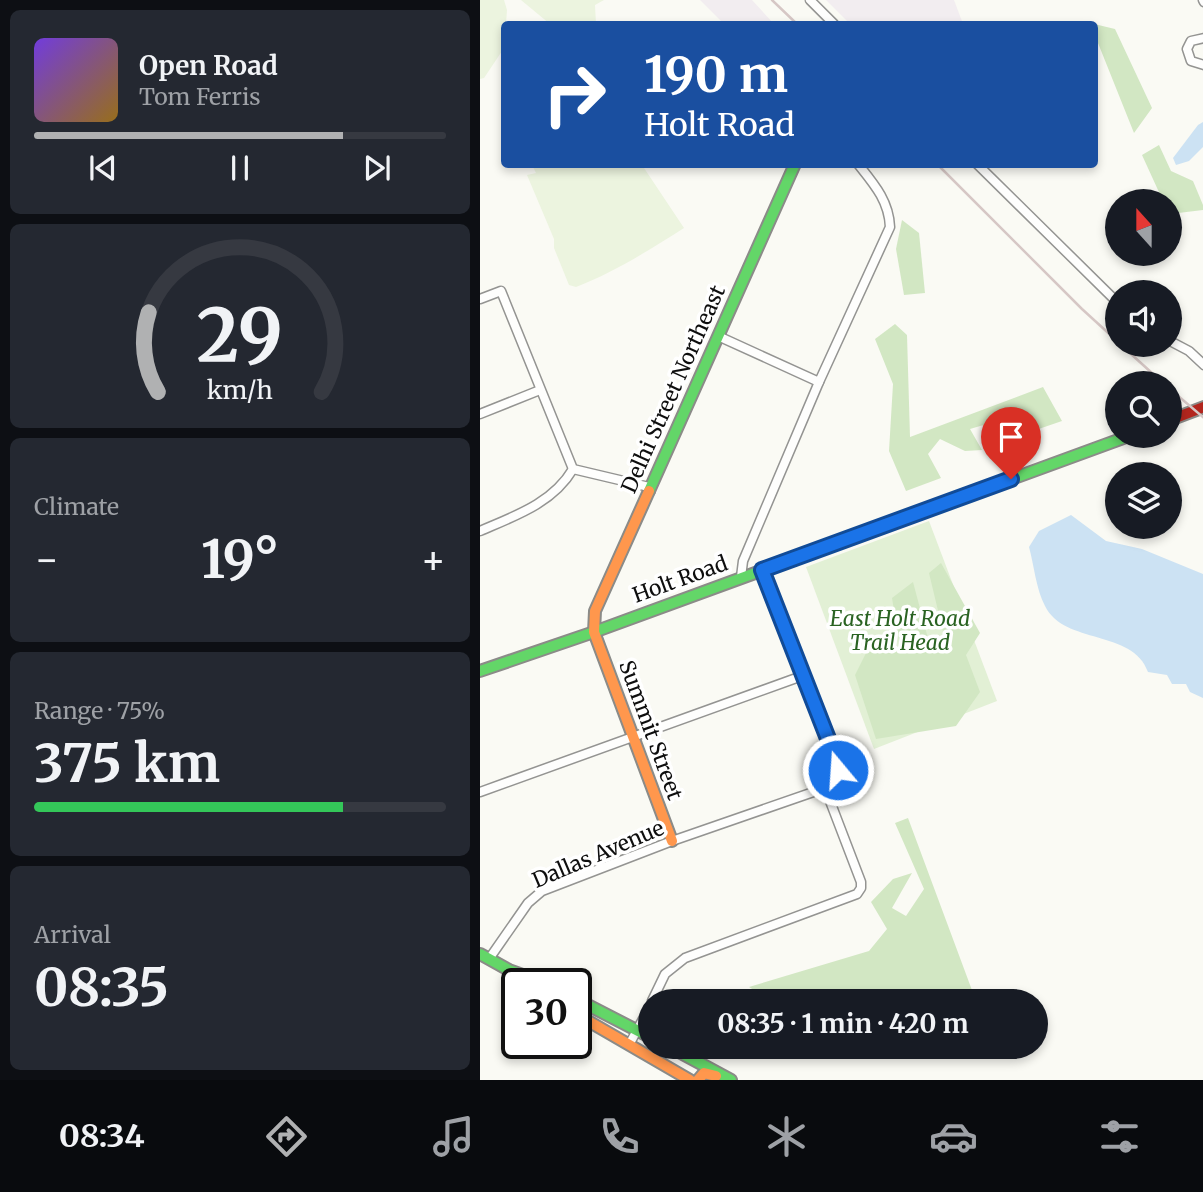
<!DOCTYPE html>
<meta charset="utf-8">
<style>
:root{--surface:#171b24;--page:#242831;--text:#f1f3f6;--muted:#9ea1a6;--line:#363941;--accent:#b0b1b2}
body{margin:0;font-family:Merriweather,serif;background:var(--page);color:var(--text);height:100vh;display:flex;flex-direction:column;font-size:26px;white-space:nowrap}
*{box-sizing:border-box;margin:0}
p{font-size:23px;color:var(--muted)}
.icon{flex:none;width:38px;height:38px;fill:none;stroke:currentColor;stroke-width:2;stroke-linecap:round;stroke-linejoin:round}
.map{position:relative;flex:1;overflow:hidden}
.side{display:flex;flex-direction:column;gap:10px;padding:10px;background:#0d0f14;width:480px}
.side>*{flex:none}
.guide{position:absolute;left:21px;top:21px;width:597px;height:147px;border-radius:7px;box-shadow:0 4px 10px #0003;background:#1a4fa0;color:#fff;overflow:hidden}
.needle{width:46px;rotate:339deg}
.buttons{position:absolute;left:625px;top:189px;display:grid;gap:14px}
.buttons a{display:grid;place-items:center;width:77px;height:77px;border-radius:50%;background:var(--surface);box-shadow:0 4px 10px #0003;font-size:35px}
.speed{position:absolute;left:21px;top:968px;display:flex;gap:14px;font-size:35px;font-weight:700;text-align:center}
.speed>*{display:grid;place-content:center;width:91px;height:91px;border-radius:50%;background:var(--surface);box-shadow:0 4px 10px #0003;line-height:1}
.speed .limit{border:4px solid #111;border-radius:10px;background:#fff;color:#111}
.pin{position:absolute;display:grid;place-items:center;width:60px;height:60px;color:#fff;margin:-72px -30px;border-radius:50% 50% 50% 0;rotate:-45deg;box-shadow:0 0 7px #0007}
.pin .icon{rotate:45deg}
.me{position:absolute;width:77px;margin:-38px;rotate:342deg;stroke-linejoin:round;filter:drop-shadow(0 0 5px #0008)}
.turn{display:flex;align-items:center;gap:24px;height:147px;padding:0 28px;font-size:32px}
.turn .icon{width:91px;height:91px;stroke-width:2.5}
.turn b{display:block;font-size:49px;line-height:60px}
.big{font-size:52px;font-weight:700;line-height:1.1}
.side .tile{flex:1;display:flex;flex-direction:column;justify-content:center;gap:10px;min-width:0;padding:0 24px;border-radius:10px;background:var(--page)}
.side .dial{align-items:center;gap:0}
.dial svg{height:182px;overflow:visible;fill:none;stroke:var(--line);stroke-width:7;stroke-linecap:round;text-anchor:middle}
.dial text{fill:var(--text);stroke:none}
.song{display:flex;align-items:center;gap:21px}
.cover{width:84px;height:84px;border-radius:10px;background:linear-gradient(135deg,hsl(260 70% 55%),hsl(40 70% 35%))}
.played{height:7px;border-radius:4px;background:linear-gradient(90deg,var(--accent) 75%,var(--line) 75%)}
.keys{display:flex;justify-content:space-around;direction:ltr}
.heat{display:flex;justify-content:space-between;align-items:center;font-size:38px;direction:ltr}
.charge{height:10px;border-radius:5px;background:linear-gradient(90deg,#34c759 75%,var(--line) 0)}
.trip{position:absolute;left:158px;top:989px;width:410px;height:70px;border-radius:35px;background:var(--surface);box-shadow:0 4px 10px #0003;font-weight:700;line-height:70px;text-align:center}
.dock{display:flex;height:112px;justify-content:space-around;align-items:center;background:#090b0e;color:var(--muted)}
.dock .icon{width:49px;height:49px}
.dock .active{color:var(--accent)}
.dock b{font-size:32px;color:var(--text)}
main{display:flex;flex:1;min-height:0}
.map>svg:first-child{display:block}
.industrial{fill:#f2edf0}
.green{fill:#e2f0d5}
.forest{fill:#d2e7c3}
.pitch{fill:#ecf4df}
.water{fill:#cce2f3}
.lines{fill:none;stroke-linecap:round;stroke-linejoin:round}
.street-casing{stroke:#949492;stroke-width:11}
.fast-casing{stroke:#8b8b88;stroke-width:14}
.slow-casing{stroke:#8b8b88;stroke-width:14}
.jam-casing{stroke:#8b8b88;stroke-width:14}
.street{stroke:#fefefd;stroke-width:8}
.fast{stroke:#63d668;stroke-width:10}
.slow{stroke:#ff974d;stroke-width:10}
.jam{stroke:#b3261e;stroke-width:10}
.rail{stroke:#d6c7c5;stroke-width:2.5}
.route-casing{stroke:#114b97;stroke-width:18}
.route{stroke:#1a73e8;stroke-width:12}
.labels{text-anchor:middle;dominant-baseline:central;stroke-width:7;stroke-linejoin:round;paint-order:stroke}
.street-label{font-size:21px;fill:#0e0e0e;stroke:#fff}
.park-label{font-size:21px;font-style:italic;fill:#2a6322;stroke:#fff}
</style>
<main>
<section class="side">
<div class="tile">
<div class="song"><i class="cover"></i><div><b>Open Road</b><p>Tom Ferris</p></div></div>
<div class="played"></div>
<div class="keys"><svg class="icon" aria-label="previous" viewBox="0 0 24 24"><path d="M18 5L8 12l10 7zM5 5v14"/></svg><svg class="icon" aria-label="pause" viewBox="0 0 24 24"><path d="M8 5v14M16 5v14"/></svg><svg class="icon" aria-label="next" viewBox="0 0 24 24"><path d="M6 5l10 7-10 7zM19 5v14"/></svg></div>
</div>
<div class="tile dial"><svg viewBox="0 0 100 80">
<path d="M14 69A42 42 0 1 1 86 69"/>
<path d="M14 69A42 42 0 0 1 10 34" stroke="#b0b1b2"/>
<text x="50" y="56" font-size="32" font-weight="700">29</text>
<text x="50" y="72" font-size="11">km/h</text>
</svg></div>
<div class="tile"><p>Climate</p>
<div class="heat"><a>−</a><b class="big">19°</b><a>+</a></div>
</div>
<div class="tile"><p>Range · 75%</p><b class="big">375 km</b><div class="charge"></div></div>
<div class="tile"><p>Arrival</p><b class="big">08:35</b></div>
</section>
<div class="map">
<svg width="724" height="1080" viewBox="0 0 724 1080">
<rect width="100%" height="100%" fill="#fafaf4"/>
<g class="industrial">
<path d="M220,0H272L294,24H244Z"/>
<path d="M346,0H474L483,24H370Z"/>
</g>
<path class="green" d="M449,521L517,701L394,749L326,567Z"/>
<g class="forest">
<path d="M610,23L635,29L672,108L654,133L614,33V24Z"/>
<path d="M679,145L691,171L713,181L723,205V210L690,214V201H683L662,155Z"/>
<path d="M422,220L439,233L445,293L424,295L416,249Z"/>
<path d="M415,324L427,335L430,437L563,387L582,421L532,438L517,421L490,429L502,450L485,451L460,439L448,454L461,478L426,491L409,451L413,384L395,339Z"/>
<path d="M461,563L500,633L486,655L500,692L476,726L396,739L375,675L391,643L421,653L412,598L433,582L450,646L466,644L449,573Z"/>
<path d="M428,818L496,1001H291L269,987L389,951L407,929L391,902L413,879L432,873L412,908L426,916L444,889L415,823Z"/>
</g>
<g class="pitch">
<path d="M0,0H24L27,10L26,24H24V48L4,78L0,79Z"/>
<path d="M41,0H124L115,5L116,24H70Z"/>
<path d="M52,165H162L204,228C169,250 135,272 96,287L89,285L74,248V239L47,175L56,173Z"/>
</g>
<g class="water">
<path d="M723,122V147L709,161L696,165L693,158L718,125Z"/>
<path d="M591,515L626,541L662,549L723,574V698L710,692L706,684H692L687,675L668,672C653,629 584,645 565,606C556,589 554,565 549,547L559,531Z"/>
</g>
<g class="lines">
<g class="street-casing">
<g id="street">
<path d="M330,0L354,24"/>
<path d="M723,0L724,2"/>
<path d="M724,38L711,41L707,49L711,61L724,65"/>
<path d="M497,164L637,302"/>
<path d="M0,299L21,291L93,469L169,487"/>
<path d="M238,336L339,382"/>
<path d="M690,341L709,351L724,365"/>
<path d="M0,414L60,390"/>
<path d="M0,531C35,516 73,503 93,469"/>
<path d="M261,577L263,561L339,382L410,227C409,201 394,184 378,164"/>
<path d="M0,792L322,676"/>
<path d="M9,959L48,903L62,891L192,841L345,788C360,779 359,770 354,754L282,570"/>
<path d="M172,1001L185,974L205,958L377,894L381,888V882L345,788"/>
<path d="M149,1045L170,1006"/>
</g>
</g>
<g class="fast-casing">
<g id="fast">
<path d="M169,491L315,164"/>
<path d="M0,671L114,632L649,436"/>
<path d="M0,954L29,970L68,984"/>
<path d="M96,999L170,1037"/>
<path d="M188,1046L251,1080"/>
</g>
</g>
<g class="slow-casing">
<g id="slow">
<path d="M169,491L115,611L114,632L192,841"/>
<path d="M96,1014L210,1080"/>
<path d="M218,1080L224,1073L236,1076"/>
</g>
</g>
<g class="jam-casing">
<path id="jam" d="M690,420L724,407"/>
</g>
<use href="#street" class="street"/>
<use href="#fast" class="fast"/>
<use href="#slow" class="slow"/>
<use href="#jam" class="jam"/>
<g class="rail">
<path d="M292,0L317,24"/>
<path d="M457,164L602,309L637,341"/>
<path d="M641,345L683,383"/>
<path d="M690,389L724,418"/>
</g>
</g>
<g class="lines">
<g class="route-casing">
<path id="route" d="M358,770L354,754L282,570L531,479"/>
</g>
<use href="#route" class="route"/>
</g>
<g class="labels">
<g class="street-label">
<text transform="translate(193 389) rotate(-66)">Delhi Street Northeast</text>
<text transform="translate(200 579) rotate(-20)">Holt Road</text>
<text transform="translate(171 730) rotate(70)">Summit Street</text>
<text transform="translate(118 854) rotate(-23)">Dallas Avenue</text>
</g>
<g class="park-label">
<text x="420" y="618">East Holt Road<tspan x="420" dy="24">Trail Head</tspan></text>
</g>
</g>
</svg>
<div class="buttons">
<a><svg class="needle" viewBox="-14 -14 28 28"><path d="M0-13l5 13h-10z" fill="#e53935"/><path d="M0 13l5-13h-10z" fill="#9ea1a6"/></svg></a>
<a><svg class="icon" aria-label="sound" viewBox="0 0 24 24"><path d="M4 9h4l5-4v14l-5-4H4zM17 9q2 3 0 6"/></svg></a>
<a><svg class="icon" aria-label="search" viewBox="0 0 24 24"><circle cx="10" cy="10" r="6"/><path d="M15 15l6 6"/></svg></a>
<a><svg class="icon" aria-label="layers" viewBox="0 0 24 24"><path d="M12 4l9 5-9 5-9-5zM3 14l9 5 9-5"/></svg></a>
</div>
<div class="speed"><div class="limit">30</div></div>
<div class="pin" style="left:531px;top:479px;background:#d93025"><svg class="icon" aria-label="arrive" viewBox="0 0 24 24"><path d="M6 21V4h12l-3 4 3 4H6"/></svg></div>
<svg class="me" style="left:358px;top:770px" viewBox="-20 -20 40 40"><circle r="17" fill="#1a73e8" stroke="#fff" stroke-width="3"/><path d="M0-11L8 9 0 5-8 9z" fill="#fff"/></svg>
<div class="trip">08:35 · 1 min · 420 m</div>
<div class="guide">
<div class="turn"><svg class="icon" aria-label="right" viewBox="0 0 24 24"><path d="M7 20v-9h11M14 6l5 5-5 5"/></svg><div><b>190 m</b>Holt Road</div></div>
</div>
</div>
</main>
<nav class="dock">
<b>08:34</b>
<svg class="icon active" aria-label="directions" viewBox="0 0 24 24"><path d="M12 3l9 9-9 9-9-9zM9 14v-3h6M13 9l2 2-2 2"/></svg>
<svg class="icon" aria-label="music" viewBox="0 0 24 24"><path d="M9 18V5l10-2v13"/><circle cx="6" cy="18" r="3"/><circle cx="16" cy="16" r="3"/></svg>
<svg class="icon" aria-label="phone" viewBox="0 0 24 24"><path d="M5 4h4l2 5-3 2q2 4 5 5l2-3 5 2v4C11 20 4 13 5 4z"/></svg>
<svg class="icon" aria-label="climate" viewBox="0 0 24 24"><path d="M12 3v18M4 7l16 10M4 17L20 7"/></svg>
<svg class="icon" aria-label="car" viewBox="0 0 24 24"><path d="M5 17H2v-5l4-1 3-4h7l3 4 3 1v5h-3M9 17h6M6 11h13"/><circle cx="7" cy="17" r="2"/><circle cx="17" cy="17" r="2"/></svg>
<svg class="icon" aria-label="filters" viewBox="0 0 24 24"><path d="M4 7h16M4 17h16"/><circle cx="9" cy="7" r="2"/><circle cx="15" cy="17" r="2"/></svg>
</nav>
